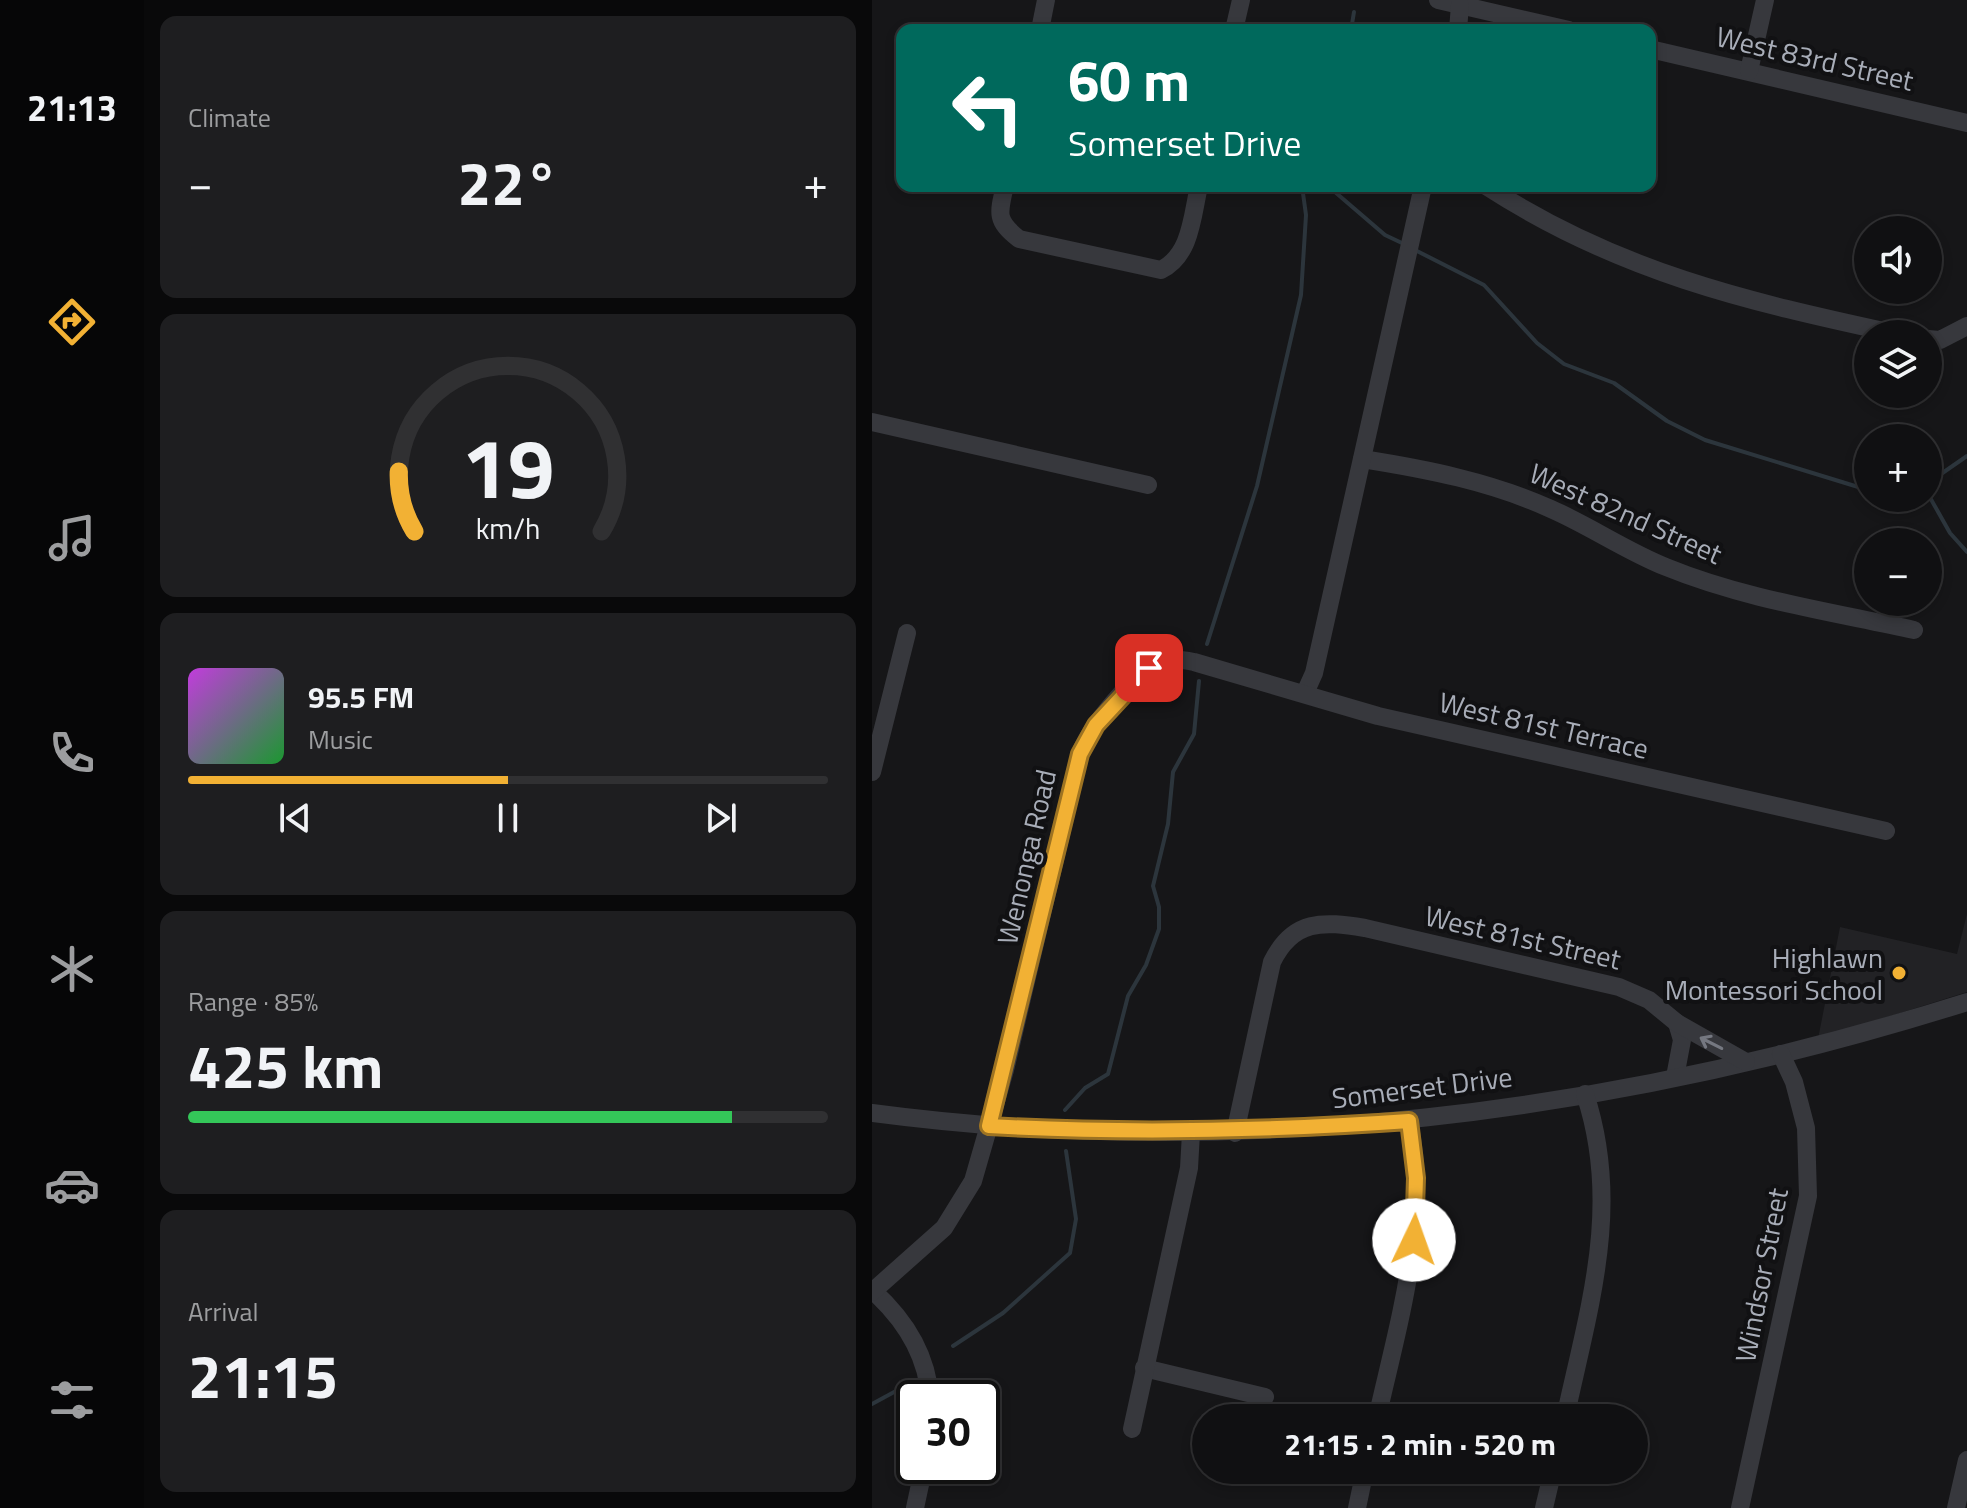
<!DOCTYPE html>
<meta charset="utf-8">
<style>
:root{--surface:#101012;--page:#1e1e20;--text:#f1f3f6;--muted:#9c9d9f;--line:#303032;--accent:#f2b134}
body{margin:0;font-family:"Titillium Web",sans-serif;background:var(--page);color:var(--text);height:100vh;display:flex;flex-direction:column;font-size:30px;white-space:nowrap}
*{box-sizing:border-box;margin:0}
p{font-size:26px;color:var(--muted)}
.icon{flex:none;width:44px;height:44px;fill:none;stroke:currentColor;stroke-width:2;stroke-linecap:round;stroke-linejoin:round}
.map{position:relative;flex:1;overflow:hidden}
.panel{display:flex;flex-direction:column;gap:16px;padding:16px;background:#09090a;width:728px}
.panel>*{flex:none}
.banner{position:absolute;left:24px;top:24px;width:760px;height:168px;border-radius:16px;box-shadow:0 4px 12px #0003,0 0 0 2px var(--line);background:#00695c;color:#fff;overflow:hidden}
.fabs{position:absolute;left:982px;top:216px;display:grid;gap:16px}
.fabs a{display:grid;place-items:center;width:88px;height:88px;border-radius:50%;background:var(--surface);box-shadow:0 4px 12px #0003,0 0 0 2px var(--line);font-size:40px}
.speed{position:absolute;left:24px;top:1380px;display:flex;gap:16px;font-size:40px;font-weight:700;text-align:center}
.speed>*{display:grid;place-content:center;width:104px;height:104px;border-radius:50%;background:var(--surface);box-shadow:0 4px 12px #0003,0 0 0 2px var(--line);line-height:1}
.speed .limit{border:4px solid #111;border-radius:12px;background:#fff;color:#111}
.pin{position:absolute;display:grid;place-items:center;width:68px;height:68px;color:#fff;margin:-34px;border-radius:16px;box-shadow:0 4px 12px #0006}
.me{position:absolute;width:88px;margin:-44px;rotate:3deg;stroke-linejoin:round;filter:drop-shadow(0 0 6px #0008)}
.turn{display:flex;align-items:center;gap:28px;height:168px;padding:0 40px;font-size:36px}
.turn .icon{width:104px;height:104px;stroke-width:2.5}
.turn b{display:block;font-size:56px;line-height:68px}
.big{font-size:60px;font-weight:700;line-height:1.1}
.panel .card{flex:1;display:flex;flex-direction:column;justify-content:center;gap:12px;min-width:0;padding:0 28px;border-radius:16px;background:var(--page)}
.panel .dial{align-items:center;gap:0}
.dial svg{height:208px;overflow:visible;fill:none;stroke:var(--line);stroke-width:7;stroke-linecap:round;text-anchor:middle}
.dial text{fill:var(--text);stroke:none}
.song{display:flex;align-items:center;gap:24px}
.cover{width:96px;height:96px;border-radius:12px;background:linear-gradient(135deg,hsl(290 70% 55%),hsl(130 70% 35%))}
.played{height:8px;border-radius:4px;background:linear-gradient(90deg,var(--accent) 50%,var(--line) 50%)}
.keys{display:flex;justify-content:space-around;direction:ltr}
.heat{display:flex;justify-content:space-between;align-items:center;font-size:44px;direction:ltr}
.charge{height:12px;border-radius:6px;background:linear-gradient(90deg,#34c759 85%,var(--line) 0)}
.trip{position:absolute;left:320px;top:1404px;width:456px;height:80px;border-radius:40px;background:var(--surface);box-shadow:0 4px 12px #0003,0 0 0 2px var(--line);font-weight:700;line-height:80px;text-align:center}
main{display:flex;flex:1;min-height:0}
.tab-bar{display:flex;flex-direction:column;width:144px;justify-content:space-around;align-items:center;background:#060607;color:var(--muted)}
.tab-bar .icon{width:56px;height:56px}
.tab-bar .active{color:var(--accent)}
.tab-bar b{font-size:36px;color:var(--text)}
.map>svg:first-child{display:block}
.built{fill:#222225}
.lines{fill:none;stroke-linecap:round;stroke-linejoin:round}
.stream{stroke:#2c353c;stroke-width:4}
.minor{stroke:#37383d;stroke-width:18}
.oneway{stroke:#757881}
.route-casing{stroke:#9d7322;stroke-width:20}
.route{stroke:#f2b134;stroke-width:14}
.poi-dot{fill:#f2b134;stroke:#111113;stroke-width:3}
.labels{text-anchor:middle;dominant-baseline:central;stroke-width:8;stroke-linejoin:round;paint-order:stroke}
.street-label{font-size:28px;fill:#a8adb8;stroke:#111113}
.poi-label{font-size:28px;fill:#a8adb8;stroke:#111113;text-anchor:end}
</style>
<main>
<nav class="tab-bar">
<b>21:13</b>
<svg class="icon active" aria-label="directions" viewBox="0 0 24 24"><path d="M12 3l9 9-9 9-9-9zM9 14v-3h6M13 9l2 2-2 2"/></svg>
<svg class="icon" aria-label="music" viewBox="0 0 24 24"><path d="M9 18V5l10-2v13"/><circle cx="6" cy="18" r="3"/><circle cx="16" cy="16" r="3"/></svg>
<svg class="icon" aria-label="phone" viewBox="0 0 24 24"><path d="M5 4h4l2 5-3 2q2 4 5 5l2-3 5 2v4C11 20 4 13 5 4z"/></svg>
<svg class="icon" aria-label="climate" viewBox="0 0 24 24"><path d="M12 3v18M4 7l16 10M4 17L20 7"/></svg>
<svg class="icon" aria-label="car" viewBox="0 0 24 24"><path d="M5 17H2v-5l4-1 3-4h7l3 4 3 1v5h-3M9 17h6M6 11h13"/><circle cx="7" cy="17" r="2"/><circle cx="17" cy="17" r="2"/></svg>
<svg class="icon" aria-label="filters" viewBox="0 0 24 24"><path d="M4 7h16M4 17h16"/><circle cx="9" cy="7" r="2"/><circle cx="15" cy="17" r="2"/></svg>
</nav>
<section class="panel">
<div class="card"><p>Climate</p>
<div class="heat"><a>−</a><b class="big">22°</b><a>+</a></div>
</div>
<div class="card dial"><svg viewBox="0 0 100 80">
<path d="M14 69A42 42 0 1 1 86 69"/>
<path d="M14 69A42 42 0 0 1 8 46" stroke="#f2b134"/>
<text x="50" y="56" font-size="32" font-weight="700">19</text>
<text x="50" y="72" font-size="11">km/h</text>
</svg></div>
<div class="card">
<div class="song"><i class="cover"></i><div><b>95.5 FM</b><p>Music</p></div></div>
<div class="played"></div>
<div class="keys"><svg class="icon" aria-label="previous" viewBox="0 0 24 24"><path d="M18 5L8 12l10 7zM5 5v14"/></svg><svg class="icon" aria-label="pause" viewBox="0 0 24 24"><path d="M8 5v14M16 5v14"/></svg><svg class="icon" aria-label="next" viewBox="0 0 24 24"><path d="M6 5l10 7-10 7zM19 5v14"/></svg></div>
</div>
<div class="card"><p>Range · 85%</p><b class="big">425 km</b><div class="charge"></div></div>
<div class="card"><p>Arrival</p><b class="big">21:15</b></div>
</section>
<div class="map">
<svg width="1095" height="1508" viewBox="0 0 1095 1508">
<rect width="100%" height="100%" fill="#161618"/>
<path class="built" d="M1095,914V992L946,1039L968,927L1085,954Z"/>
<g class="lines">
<g class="stream">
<path d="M479,30L482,12"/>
<path d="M456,186L513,235L532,244"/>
<path d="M543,250L612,285L665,343L692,364L742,383L795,421L833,440L996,490"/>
<path d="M1056,483L1095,456"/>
<path d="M1056,494L1078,533L1095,552"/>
<path d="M335,644L385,486L429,295L434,215L430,186"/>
<path d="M193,1110L213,1088L236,1074L256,996L274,965L287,929V907L281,886L296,824L301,772L322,734L327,681"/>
<path d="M81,1346L131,1313L198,1253L204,1219L194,1151"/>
<path d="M0,1404L35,1385"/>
</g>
<g class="minor">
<path d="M566,0L697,30"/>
<path d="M168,30L174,0"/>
<path d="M362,30L369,0"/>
<path d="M586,30L588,5"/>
<path d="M778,49L1095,123"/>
<path d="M877,71L893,0"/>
<path d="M133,186C126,214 124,221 147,239L289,270C319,255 320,217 327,186"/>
<path d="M614,186C747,272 873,301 1025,334"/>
<path d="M1056,339L1068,340L1095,326"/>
<path d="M0,422L276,485"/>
<path d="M490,459C554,469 620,482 679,509C718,526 754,551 794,567C872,599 960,612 1042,630"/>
<path d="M433,693L442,673L551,186"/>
<path d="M0,772L35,633"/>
<path d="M803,1077L810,1040L805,1023"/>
<path d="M0,1113C368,1162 743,1113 1095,1002"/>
<path d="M363,1133L400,962C421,919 451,921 493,928L747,987L777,1000L805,1023L874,1062"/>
<path d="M1,1291C32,1319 55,1355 58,1398"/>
<path d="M0,1292L72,1228L101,1181L133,1070L208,754C217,728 264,670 290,661C300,658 312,660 322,662L506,716L1014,831"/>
<path d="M272,1368L393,1397"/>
<path d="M505,1418C527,1320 558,1221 537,1121"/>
<path d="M693,1418C717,1307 750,1206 713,1094"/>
<path d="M260,1429L317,1168L319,1133"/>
<path d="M43,1508L52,1466"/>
<path d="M485,1508L493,1470"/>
<path d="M672,1508L681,1470"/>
<path d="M868,1508L936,1196L934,1128L922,1082L909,1054"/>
<path d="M1084,1508L1095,1460"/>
</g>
</g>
<defs><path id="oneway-shaft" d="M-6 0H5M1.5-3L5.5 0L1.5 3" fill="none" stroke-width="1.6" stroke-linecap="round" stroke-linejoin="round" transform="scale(2)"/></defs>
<use class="oneway" href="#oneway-shaft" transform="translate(839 1043) rotate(-153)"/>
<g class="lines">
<g class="route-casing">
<path id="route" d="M277,668L224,725L208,754L117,1126C260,1134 395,1131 537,1121L544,1178L542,1240"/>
</g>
<use href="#route" class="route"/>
</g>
<circle class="poi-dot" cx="1027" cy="973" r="8"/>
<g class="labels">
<g class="street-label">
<text transform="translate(943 58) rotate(13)">West 83rd Street</text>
<text transform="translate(754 513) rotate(24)">West 82nd Street</text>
<text transform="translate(672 725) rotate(13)">West 81st Terrace</text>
<text transform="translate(154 857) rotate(-77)">Wenonga Road</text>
<text transform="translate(651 937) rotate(13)">West 81st Street</text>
<text transform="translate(550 1087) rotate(-7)">Somerset Drive</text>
<text transform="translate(889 1275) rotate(-79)">Windsor Street</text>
</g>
<g class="poi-label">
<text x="1011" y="957">Highlawn<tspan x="1011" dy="32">Montessori School</tspan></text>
</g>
</g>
</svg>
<div class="fabs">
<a><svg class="icon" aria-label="sound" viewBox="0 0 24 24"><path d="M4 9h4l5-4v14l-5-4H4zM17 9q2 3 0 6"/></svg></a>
<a><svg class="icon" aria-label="layers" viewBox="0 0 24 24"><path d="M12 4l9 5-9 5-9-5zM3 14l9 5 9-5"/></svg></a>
<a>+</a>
<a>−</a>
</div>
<div class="speed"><div class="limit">30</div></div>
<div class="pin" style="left:277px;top:668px;background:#d93025"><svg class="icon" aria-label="arrive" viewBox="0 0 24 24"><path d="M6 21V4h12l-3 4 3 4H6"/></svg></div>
<svg class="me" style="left:542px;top:1240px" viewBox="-20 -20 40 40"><circle r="19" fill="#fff"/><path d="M0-13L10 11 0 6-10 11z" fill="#f2b134"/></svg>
<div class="trip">21:15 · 2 min · 520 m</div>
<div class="banner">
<div class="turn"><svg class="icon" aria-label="left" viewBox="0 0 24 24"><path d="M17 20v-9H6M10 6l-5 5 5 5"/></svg><div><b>60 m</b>Somerset Drive</div></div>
</div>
</div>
</main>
